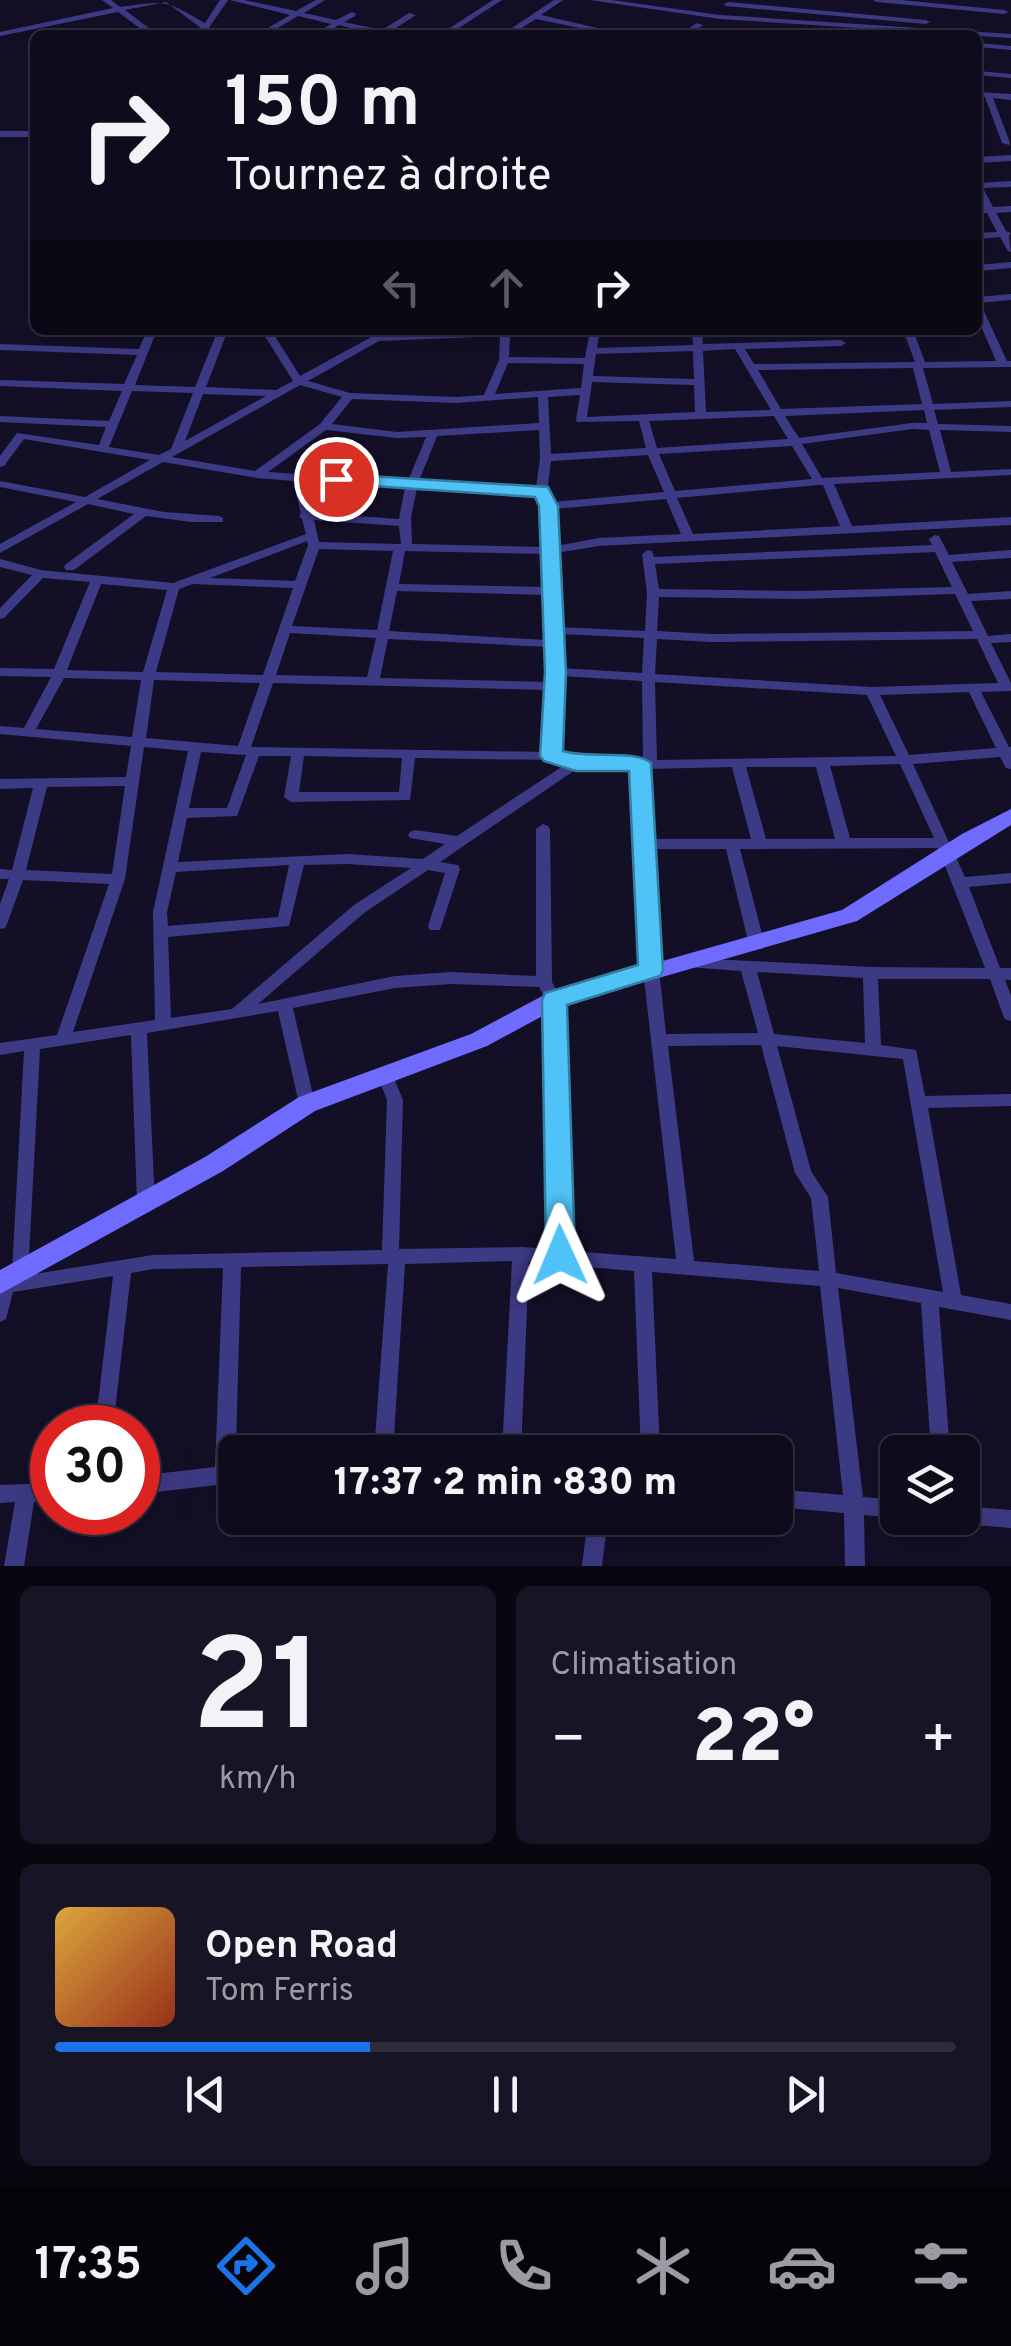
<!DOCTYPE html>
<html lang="fr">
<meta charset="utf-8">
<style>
:root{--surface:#0e0b1c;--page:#171425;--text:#f1f3f6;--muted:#9b9ba3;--line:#2e2b3b;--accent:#1a73e8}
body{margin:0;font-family:Overpass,sans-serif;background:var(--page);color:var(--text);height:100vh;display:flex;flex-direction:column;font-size:38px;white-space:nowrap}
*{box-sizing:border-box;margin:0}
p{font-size:32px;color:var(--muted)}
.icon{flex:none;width:55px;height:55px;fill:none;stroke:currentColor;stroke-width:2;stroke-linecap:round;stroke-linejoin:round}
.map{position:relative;height:1566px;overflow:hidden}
.side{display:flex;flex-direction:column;gap:20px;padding:20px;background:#08060f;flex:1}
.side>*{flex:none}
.banner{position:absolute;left:30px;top:30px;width:952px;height:305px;border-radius:15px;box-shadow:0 10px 40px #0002,0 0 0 2px var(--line);background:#0e0b1c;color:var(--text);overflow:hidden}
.buttons{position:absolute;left:880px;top:1435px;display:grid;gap:20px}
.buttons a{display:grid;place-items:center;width:100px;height:100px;border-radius:15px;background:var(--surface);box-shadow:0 10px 40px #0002,0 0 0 2px var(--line);font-size:50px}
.speed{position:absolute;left:30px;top:1405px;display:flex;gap:20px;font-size:50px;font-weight:700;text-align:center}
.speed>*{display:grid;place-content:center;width:130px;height:130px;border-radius:50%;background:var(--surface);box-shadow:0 10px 40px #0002,0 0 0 2px var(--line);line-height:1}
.speed .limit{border:15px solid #d22;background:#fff;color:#111}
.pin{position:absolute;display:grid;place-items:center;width:85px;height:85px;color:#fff;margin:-42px;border:5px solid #fff;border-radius:50%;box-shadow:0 2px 10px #0007}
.me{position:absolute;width:110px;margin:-55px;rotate:359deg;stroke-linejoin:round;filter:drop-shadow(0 0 8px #0008)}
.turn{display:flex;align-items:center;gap:35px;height:210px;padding:0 30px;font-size:45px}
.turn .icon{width:130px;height:130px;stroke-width:2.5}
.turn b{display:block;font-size:70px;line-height:85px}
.lanes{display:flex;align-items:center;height:95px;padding:0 30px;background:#0003;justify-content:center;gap:50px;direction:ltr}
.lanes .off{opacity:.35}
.big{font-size:75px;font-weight:800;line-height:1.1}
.side .card{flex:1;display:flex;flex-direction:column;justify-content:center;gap:15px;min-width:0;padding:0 35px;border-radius:15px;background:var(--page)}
.side .dial{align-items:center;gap:0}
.dial b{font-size:130px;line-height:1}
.song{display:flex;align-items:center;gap:30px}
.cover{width:120px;height:120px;border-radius:15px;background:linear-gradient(135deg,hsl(40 70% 55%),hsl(10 70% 35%))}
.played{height:10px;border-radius:5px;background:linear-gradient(90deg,var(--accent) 35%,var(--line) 35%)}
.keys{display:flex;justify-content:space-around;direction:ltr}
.heat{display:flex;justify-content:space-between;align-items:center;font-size:55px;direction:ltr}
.side .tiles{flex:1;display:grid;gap:20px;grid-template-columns:1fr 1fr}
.card:last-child{grid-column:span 2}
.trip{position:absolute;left:218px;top:1435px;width:575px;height:100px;border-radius:15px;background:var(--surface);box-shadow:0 10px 40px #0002,0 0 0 2px var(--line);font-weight:800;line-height:100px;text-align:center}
.tabs{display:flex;height:160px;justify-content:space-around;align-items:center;background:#06040b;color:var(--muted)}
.tabs .icon{width:70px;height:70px}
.tabs .current{color:var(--accent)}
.tabs b{font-size:45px;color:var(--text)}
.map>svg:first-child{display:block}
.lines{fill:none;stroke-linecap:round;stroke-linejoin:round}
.street{fill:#3d3a85;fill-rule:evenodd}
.secondary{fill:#6f6bff;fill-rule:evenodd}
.route{fill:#4fc3f7;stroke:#337fa1;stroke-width:2.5}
</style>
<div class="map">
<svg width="1011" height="1566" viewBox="0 0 1011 1566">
<rect width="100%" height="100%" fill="#130f26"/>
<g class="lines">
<g class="street">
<path d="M102,0H111L120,7C167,0 165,0 205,23L220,0H228L204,35H198L201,28L166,2L125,10L158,35H149L118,12L0,36V32L113,8Z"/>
<path d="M230,0H244L296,11L316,0H325L304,13L336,20L352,12L356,14L355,16L344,22L382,30L409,13L416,15L390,32L397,35H375L339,25L323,35H313L331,24L298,16L266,35H256L290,15Z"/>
<path d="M493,0H502L448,35H439Z"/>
<path d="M554,0H563L541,15L628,35H613L536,19L510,35H501Z"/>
<path d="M590,0H611L720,15L1011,34V38L720,19Z"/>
<path d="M873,0H901L1004,10L1008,12L1004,14L877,2Z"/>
<path d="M728,2L926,20L930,22L926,24L725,6L724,4Z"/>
<path d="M696,23L703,25L690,35H681Z"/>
<path d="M978,43L1011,46V50L978,47Z"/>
<path d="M978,71L1011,74V78L978,75Z"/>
<path d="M978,92L1011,94V100L993,98L1010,143L1009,145L1002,143L985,97L978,96Z"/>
<rect x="0" y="131" width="35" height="6"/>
<path d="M1011,155V161L978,163V157Z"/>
<path d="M1011,181V187L983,188L993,207L1011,206V212L996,213L1006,231L1011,233L1009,236L1011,252L1008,251L1000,237L978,239V233L997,232L987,213L978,214V208H984L978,196V183Z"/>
<path d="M1011,262V268L978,271V265Z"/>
<path d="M1011,294V300L978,303V297Z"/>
<path d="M978,306L983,309L1007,361H1011V367L923,368L933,404L1011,401V407L934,410L938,424L1011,426V432L940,430L951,472L1011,469V475L834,484L852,526L1011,517V525L599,546L556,553L559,627L645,631L647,593L642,554L648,550L652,551L654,557L932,545L929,539L935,535L939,536L949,555L1011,550V558L952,562L968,594L1011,591V599L971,601L988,636L1011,634V642L991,643L1011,683V691L981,692L1009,747H1011V769L1006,768L1000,757L913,764L965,877L1011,873V883L969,887L1000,968H1011V980H1005L1011,995V1021L1005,1019L1003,1015L990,979H878L881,1045L916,1050L925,1096L1011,1094V1106L928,1108L961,1295L1011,1304V1320L939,1307L950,1452H931L921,1303L838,1288L863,1497L898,1500V1518H899H898L864,1515L865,1566H845L844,1513L775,1507V1489L843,1495L820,1286L652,1272L660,1452H641L634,1271L529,1262L521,1452H502L512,1261L405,1264L393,1452H374L388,1264L241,1267L235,1483L138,1494V1476L215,1467L223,1268L153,1269L131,1273L113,1428H95L113,1276L13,1292L6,1319L0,1322V1276L15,1277L12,1272L24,1051L0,1055V1043L57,1035L109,884L23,880L7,924L5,928L0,929V904L9,879H0V869L12,870L33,788L0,789V779L126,777L131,746L0,734V726L24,728L51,677L0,676V668L54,669L90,582L43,578L4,618L0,619V608L32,575L0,567V559L41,570L173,583L306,534L302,519L299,516L301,514L293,481L257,478L163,462L97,499L164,512L219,516L223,518V522H191L146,516L74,570H66L64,567L66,564L134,514L88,504L0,553V544L76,502L0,487V481L85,497L150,460L24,439L4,466L0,467V456L17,433L99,445L106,427L0,422V416L109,421L122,391L0,386V380L124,384L137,355L0,350V344L139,349L147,330H157L135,385L195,387L218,330H228L206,387L276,390L293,381L261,330H271L300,376L384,330H396L391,334L499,330H578L573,333L510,336L509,357L585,358L590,330H600L597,348L693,345L692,330H702L703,344L841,340L846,343L841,346L745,349L754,364L915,362L903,330H913L925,362L996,361L978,319ZM500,336L499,360L484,395L456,397L350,393L308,381L379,341ZM735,349L771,410L706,412L703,351ZM693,351L694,379L593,376L596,354ZM508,363L584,364L581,388L495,394ZM913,368L922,404L781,409L758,370ZM592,382L694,385L695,412L587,417ZM300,385L342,397L320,424L255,471L172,457ZM132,391L193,393L171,449L159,455L109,447ZM203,394L266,396L185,441ZM580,395L576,420L577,422L639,421L646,448L551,454L548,397ZM538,397L539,423L397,432L332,424L352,399L456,403ZM924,410L927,423H912L799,438L785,416ZM774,416L788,439L657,448L649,421ZM912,429L929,430L940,472L822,478L802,444ZM326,430L397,438L426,437L408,481L268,472ZM539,430L540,458L536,488L419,481L437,436ZM792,446L812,479L675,491L659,454ZM648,455L664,492L552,502L547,492L551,461ZM305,481L405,487L399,519L312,513ZM818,485H823L840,526L693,534L677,498ZM417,488L537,495L542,506L544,547L412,544L411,517ZM666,499L681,534L599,538L556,546L554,509ZM314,520L399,526L401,544L319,542ZM307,541L308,545L295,581L210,578ZM319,549L393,551L377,630L292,626ZM405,551L544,554L545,587L399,584ZM935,552L952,587L801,591L659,589L655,564ZM101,584L167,590L143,672L67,670ZM193,584L293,588L263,675L156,672L179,589ZM397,591L546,595L547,640L389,631ZM955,594L973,631L711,634L657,631L659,597L801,599ZM290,633L376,638L367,677L276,675ZM560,634L644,638L642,673L561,668ZM388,639L548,647V682L380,678ZM657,639L711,642L977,639L998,683L872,687L655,674ZM561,676L642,681L643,759H589L559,753ZM64,678L141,680L132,737L36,729ZM154,680L260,683L238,746L146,738ZM655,682L867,695L896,756L657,760ZM273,683L548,690L545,752L251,747ZM969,692L996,748L909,755L880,695ZM144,747L188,751L153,912L155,1020L73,1032L125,879ZM201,752L246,755L227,808H189ZM259,756H291L284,797L291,802L410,800L415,758L552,760L566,764L457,836L415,830L410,832L408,835L410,838L445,844L423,859L347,854L178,862L187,818L237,816ZM304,756L402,758L399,792H299ZM900,764L934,838H850L830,766ZM581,766L634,769L643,970L676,1259L569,1251L562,1000L552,982L550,829L548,826L543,824L536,829V976L451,972L395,976L258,1004L364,913L428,870L445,873L428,926L430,930H440L460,869L458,865L440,862ZM732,767L751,839H651L647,769ZM746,767H816L835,839H766ZM125,786L112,874L26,870L47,787ZM938,848L985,968L870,967L692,958L687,959L684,963L687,967L741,971L758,1033L666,1034L659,970L652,849H726L749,945L752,949H762L765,945L740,849ZM347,864L411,868L354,905L232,1009L171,1018L168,937L289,926L304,865ZM289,865L278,917L168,926L167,912L176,872ZM757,972L863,978L865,1043L774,1034ZM451,984L539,987L546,1000L551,1249L521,1247L399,1249L403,1100L391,1071L385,1069L379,1071L377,1075L387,1100L382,1250L153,1255L28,1275L40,1049L131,1035L137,1203L140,1208L146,1210L152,1208L155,1203L147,1033L278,1011L299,1104L301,1108L307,1110L313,1108L315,1104L293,1008L395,988ZM761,1045L795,1173L811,1198L819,1271L694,1261L668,1046ZM777,1046L903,1059L943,1292L836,1273L828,1197L811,1171Z"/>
<path d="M52,1483V1501L34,1502L24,1566H4L15,1502L0,1503V1485Z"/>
<path d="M962,1506L1011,1510V1528L962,1524L955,1521L953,1518H962Z"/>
<path d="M588,1518H608L602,1566H582Z"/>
</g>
<path class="secondary" d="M1011,809V825L857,921L561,1006L487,1046L315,1111L223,1171L0,1294V1270L205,1157L299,1097L471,1034L546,994L842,910L962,834Z"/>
</g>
<path class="route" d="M336,474L548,487L558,506L566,672L563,751C586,759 637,749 651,763L663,970L660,976L567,1005L575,1255L570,1264L560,1267L550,1264L546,1255L542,1000L545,993L638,965L629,771H576L544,761L540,756L545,672L539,506L535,497L329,483L326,479Z"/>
</svg>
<div class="buttons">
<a><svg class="icon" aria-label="layers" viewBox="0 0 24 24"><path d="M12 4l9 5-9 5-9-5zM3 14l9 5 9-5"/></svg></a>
</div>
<div class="speed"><div class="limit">30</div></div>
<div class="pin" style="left:336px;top:479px;background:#d93025"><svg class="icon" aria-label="arrive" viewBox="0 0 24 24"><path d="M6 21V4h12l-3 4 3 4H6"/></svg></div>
<svg class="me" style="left:560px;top:1255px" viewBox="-20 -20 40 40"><path d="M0-17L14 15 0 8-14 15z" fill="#4fc3f7" stroke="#fff" stroke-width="4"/></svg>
<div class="trip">17:37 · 2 min · 830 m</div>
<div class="banner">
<div class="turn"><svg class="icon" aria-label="right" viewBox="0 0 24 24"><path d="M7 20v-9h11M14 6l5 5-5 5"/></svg><div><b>150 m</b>Tournez à droite</div></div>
<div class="lanes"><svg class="icon off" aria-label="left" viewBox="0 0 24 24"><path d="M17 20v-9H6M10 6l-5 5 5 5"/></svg><svg class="icon off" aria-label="ahead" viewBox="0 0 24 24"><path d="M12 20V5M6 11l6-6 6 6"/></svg><svg class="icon" aria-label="right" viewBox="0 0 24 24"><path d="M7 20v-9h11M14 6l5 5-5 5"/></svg></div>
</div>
</div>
<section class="side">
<div class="tiles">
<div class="card dial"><b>21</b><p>km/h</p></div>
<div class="card"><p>Climatisation</p>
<div class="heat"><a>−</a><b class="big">22°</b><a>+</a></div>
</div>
<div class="card">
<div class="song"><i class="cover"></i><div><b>Open Road</b><p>Tom Ferris</p></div></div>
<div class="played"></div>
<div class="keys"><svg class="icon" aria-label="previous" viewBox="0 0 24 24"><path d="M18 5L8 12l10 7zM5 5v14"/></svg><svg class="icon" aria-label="pause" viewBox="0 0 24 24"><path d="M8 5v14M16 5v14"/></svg><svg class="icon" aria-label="next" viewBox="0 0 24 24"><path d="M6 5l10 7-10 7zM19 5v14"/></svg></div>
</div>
</div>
</section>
<nav class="tabs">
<b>17:35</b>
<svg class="icon current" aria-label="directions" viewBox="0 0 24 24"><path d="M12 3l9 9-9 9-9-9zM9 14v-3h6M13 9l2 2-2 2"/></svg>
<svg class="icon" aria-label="music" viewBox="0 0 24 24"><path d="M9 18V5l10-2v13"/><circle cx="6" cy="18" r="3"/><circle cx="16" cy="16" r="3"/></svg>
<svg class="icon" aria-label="phone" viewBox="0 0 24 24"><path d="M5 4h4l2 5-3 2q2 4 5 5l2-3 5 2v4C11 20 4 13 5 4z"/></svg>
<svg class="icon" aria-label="climate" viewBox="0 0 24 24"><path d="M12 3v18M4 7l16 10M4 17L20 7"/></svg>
<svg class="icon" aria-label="car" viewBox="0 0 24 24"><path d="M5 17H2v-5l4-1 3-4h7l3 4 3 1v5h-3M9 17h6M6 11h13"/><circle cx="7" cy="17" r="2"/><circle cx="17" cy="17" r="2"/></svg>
<svg class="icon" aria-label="filters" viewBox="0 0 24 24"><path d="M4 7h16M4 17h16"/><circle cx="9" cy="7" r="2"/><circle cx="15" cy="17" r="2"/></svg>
</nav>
